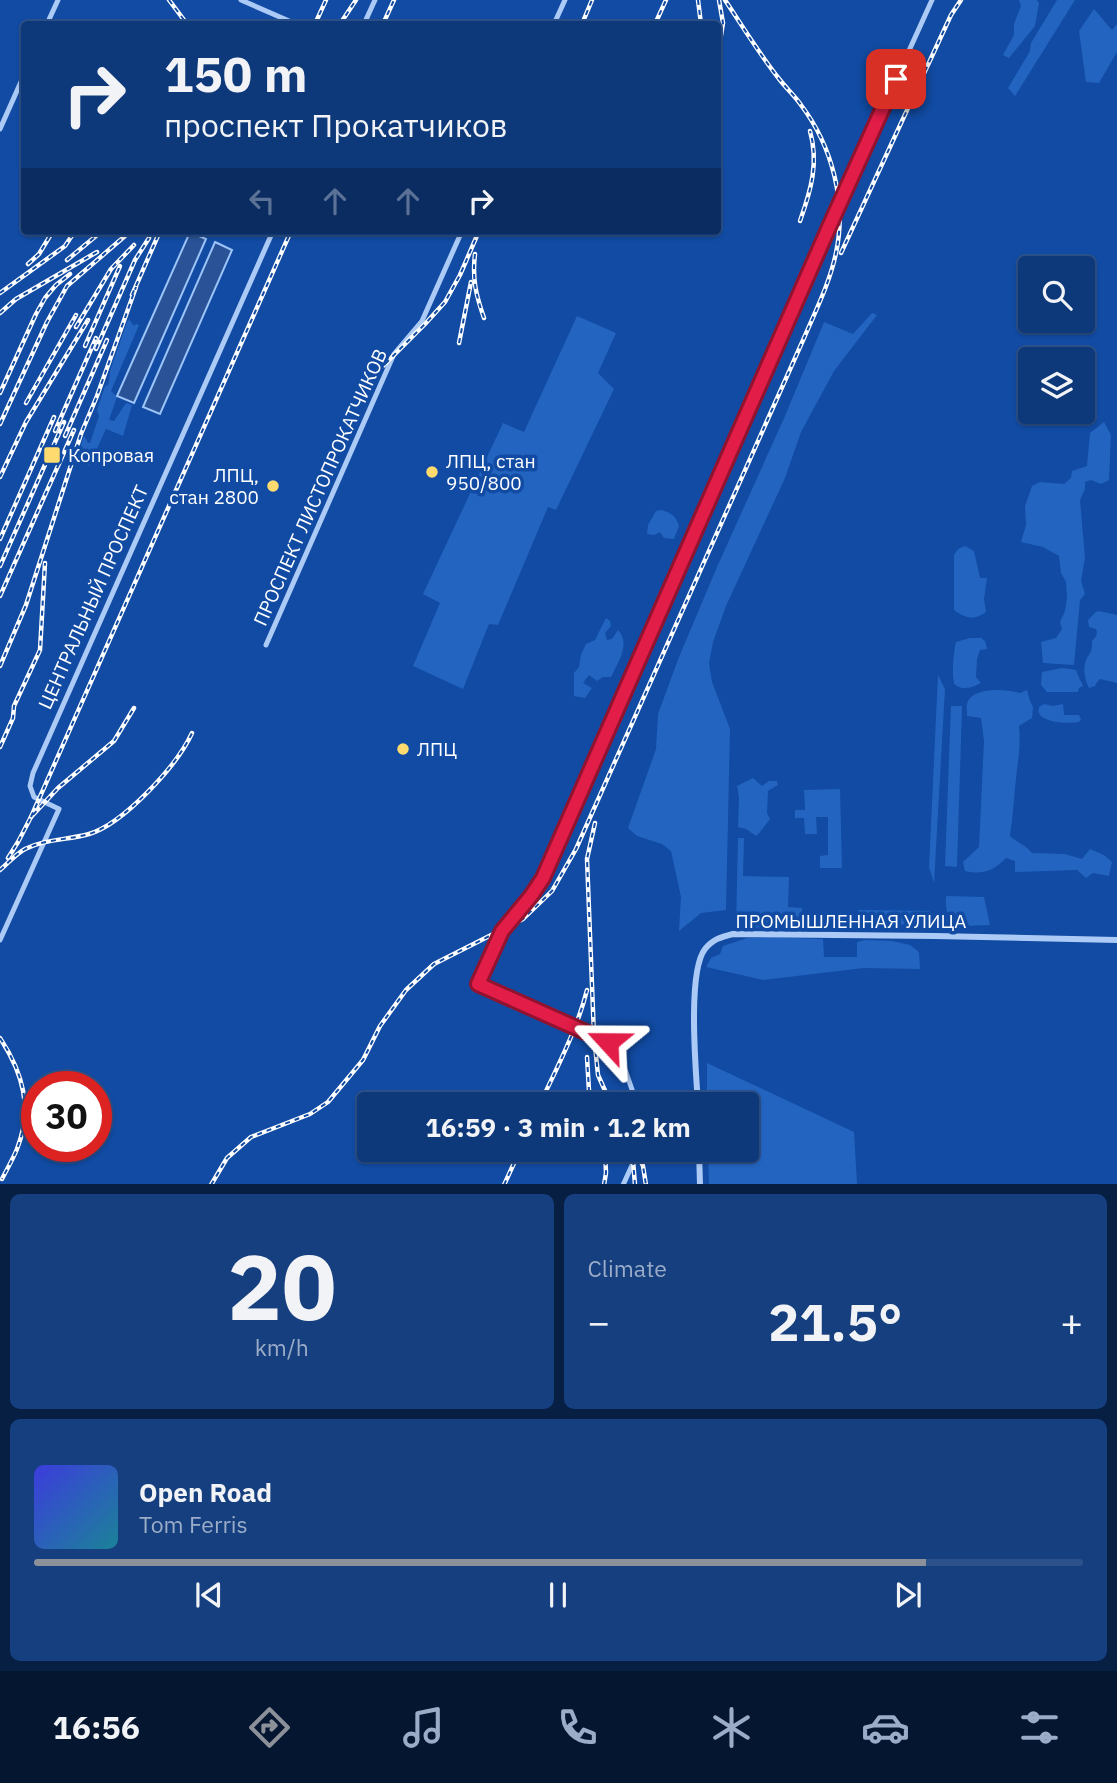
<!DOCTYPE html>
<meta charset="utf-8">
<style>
:root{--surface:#0d387a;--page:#163f7f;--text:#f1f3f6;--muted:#9aacc7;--line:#2d528b;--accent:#8c9099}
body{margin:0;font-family:"IBM Plex Sans",sans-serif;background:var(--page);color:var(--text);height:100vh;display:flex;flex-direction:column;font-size:26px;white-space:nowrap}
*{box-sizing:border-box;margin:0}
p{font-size:23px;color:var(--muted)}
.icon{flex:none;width:38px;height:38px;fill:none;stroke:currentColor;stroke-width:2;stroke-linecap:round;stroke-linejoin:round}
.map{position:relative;height:1184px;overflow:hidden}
.sheet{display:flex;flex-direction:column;gap:10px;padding:10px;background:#071f43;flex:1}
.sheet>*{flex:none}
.top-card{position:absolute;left:21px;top:21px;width:700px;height:214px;border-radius:7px;box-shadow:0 2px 5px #0004,0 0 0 2px var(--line);background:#0d387a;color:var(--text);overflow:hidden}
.tools{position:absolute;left:1018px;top:256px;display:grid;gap:14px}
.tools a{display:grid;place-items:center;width:77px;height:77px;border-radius:7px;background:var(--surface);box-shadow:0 2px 5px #0004,0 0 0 2px var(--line);font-size:35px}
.speed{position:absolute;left:21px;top:1071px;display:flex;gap:14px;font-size:35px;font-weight:700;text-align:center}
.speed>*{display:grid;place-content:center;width:91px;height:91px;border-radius:50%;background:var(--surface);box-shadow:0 2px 5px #0004,0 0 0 2px var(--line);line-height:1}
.speed .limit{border:10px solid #d22;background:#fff;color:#111}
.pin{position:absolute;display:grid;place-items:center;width:60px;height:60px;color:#fff;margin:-30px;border-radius:14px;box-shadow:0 4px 10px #0006}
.me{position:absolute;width:77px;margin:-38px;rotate:294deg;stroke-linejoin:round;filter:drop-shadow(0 0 5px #0008)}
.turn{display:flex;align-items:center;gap:24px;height:147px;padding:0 28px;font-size:32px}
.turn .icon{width:91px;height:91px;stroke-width:2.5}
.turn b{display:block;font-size:49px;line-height:60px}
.lanes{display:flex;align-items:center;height:66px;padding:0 28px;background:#0003;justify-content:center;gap:35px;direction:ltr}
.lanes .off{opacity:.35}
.big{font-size:52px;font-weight:800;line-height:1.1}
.sheet .tile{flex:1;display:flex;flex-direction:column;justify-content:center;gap:10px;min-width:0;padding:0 24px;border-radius:10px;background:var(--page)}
.sheet .dial{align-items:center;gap:0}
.dial b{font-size:91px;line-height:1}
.song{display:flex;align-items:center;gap:21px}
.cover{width:84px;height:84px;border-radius:10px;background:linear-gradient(135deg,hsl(240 70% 55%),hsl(190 70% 35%))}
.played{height:7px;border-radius:4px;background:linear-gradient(90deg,var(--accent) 85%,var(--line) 85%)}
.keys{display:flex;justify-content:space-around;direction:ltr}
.heat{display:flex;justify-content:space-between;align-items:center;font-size:38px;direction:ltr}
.sheet .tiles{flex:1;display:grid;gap:10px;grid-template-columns:1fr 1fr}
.tile:last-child{grid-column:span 2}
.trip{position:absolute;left:357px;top:1092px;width:402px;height:70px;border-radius:7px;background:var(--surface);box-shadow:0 2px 5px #0004,0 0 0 2px var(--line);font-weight:800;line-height:70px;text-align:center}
.tabs{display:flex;height:112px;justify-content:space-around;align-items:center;background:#051631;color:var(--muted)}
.tabs .icon{width:49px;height:49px}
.tabs .current{color:var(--accent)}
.tabs b{font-size:32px;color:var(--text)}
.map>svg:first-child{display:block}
.green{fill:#2364c1}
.water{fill:#295396;stroke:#9dc4f9;stroke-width:2}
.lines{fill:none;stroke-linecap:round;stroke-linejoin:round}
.minor{stroke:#abcaf6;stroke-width:5}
.tertiary{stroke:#abcaf6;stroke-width:6}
.rail-casing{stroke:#fff;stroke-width:4.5}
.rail{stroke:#114ba3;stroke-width:2;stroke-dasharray:5;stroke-linecap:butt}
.route-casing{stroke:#92132f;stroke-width:18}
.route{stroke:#e11d48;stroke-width:12}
.poi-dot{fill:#ffdb6f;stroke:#114ba3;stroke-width:2.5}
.labels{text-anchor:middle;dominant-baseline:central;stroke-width:7;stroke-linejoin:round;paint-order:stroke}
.poi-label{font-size:19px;fill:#fff;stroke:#114ba3;text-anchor:start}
.street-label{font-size:19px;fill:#fff;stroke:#114ba3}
</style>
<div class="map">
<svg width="1117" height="1185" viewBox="0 0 1117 1185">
<rect width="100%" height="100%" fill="#114ba3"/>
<g class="green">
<path d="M1019,0H1037L1039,3L1035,26L1009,58L1003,55L1014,35V24L1021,6Z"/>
<path d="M1057,0H1075L1015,96L1008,88L1030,51L1031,43Z"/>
<path d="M1094,9L1112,30L1117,24V52L1099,83L1086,82L1079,31Z"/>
<path d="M872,313L877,315L834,371L801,432L785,478L726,606L713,642L709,663L712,682L730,729L726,910L701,913L679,931L681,897L671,851L662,844L637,836L628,828L656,749L658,714L679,657L717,567L785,416L824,322L853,334Z"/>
<path d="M577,316L616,333L598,373L614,389L556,510L548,507L498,625L489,624L463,689L413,666L440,603L423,594L503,423L524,432Z"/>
<path d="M129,319L134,326L136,324L139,325L111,391L117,397L109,420L114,421L126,403L132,405L123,436L106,429L89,466L85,463L80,465L75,464L84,436L88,443H90L99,416L97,410L105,386L108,385C110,379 109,374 111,368L127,322Z"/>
<path d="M1104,422L1111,435L1109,480L1101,484L1091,480L1085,482V489L1080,500L1085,558L1081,581L1085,594L1080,600L1074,665L1043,663L1041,642L1056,638L1062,629L1060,622L1065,611L1067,598L1066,582L1061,573L1059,556L1043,547L1021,542L1026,525L1025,506L1032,486L1040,482L1064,484L1071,478L1072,471L1087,466L1090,433Z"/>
<path d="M662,510C671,513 676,516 679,526L674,539L664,538L660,532L654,535L647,534L648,525L656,511Z"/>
<path d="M965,546L974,551L980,578H987L984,599L986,612C974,621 965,618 954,610V555L958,549Z"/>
<path d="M1099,611L1117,615V683L1100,679L1097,682L1095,686L1089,688C1086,683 1083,671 1085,664C1087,654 1093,654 1092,641C1096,637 1098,634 1096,629L1089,627L1088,620L1096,612Z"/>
<path d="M606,618L610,621L611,626L605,633L607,640L612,639L618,630C631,644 618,662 611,677H603L597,681L589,675L583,683L592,688L585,698L574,696V673L579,667L581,655L586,644L595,640Z"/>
<path d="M970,638H981L985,641L987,649L980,650L977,659L976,677L981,683C971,688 963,691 954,684C952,670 953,656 956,642Z"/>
<path d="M1062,668L1076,670L1080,680L1082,683L1083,686L1079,688L1078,692H1047L1041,685L1042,672Z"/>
<path d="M938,675L945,689L934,883L929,867Z"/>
<path d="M1027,690L1030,701L1033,707L1032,718L1019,726C1021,746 1018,759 1016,778C1014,797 1013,816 1010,836C1017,843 1026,845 1032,853L1065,854L1082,859L1090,849L1104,855L1112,862L1109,876L1093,873L1086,878L1077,870L1015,872V861L1006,858C993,871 983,875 965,871L963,862L979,847L984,741L981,718L967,716C967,712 966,707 967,704C972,686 1007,689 1020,693Z"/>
<path d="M1044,704L1053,706L1063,704L1064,715H1079L1081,719L1079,722C1070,724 1043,723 1039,713C1038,711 1039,709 1039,707Z"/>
<path d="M951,706H962L957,867L945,866Z"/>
<path d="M753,778L762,786L769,781H777L778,785L768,791L767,813L770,819L760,832L756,836L746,829L738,827L739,797L737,786Z"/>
<path d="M840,789L842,868H820V856L828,855V817H816L817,834H805L804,818H795V810H805L804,790Z"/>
<path d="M738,838H744L743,876L789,877L788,907L802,908V928L736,927Z"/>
<path d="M946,896L984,897L990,925C963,926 944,930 946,896Z"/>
<path d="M858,910L930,911L927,925L858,924Z"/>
<path d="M769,937L823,939L824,957H857V942L865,940L892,941L910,945L919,952L920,969L864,968L763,980L706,967L711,958L720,954L723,946L747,938Z"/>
<path d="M707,1063L854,1132L857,1184H709L708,1150H747V1104H707Z"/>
</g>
<g class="water">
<path d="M190,232L206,239L134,403L117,396Z"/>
<path d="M215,242L232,250L160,414L143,407Z"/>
</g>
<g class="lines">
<g class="minor">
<path d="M241,0L296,24"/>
<path d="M47,24L58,0"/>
<path d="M364,24L375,0"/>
<path d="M554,24L565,0"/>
<path d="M0,129L24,75"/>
<path d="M266,645L394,354L422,321L462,231"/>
<path d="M0,940L59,809L34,797L30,786L33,773L273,231"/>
<path d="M637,1104L619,1052L608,1042L478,984L502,931L531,896L543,878L829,227L932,0"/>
<path d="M623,1185L639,1150"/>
</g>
<g class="tertiary">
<path d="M698,1104C696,1072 687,972 705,949C713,939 721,937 733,934L935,936L1117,940"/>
<path d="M699,1150L700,1185"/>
</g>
<g class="rail-casing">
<g id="rail">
<path d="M169,0L187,24"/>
<path d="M698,0L701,24"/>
<path d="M315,24L326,0"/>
<path d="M340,24L356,0"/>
<path d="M383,24L394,0"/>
<path d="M582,24L592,0"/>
<path d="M655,24L666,0"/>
<path d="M718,54L723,23L719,0"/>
<path d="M800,221C811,190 819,163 810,131"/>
<path d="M841,253L951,15L961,0"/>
<path d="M475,254C472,279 476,295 484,318"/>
<path d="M67,260L102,231"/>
<path d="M28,264L39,254L53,231"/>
<path d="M0,293L65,246L75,231"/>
<path d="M132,295L160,231"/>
<path d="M0,313L16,299L97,252"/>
<path d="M76,327L111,269L134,245"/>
<path d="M459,343L471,282"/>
<path d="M85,346L120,266"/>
<path d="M96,349L135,260L149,238"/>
<path d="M357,392L425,324L445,302L460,275L479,231"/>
<path d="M0,393L36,314L45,298L56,285L70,274"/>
<path d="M26,403L76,315"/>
<path d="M0,424L47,322L67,286L125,236"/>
<path d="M55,431L96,338"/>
<path d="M65,436L107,340"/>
<path d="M0,477L26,422L88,320"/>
<path d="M0,539L54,417"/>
<path d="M0,566L64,422"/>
<path d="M0,596L74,430"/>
<path d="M0,666L26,605L81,434L97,396L136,287"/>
<path d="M0,747L13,718L14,706L40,650L45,563"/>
<path d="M31,817L291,231"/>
<path d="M595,823L587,859L594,1036L598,1075L611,1104"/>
<path d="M8,858L18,842L31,817L58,788L114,741L134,708"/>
<path d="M0,870C8,863 16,854 25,849C45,839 68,840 89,834C123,824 177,766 192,733"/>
<path d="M0,1038C23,1073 33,1108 17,1149C13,1159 7,1169 2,1179"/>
<path d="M587,1057L589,1091L593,1104"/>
<path d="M540,1104C557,1067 577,1030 587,990"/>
<path d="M636,1150L643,1166L646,1185"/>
<path d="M633,1160L635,1185"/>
<path d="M211,1185L227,1158L251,1137L310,1114L328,1102L363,1060L380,1026L406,990L434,964L523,919L552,891L576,849L804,338C816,310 830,282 836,253C847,202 832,146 801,105C795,96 787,89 780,80C760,55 743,27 725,0"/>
<path d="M504,1185L520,1150"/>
<path d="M604,1185L606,1173L605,1150"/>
</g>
</g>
<use href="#rail" class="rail"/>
</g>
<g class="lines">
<g class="route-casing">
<path id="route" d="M608,1042L478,984L502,931L531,896L543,878L829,227L896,79"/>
</g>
<use href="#route" class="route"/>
</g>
<g class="poi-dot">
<rect x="43" y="446" width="18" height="18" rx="3.5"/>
<circle cx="432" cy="472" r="7"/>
<circle cx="273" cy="486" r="7"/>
<circle cx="403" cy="749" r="7"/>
</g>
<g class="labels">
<g class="poi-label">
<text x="68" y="455">Копровая</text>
<text x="446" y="461">ЛПЦ, стан<tspan x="446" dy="22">950/800</tspan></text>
<text x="259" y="475" text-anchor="end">ЛПЦ,<tspan x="259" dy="22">стан 2800</tspan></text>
<text x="417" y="749">ЛПЦ</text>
</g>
<g class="street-label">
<text transform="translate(320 487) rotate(-66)">ПРОСПЕКТ ЛИСТОПРОКАТЧИКОВ</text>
<text transform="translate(93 597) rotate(-66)">ЦЕНТРАЛЬНЫЙ ПРОСПЕКТ</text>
<text x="851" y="921">ПРОМЫШЛЕННАЯ УЛИЦА</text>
</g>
</g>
</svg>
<div class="tools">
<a><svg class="icon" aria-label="search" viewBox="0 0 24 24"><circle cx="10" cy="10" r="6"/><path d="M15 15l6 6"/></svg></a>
<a><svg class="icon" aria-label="layers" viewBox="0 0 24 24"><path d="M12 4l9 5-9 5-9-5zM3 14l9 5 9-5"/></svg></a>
</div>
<div class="speed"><div class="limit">30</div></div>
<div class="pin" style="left:896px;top:79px;background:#d93025"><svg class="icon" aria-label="arrive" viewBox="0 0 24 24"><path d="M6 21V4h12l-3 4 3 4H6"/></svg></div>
<svg class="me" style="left:608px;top:1042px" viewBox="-20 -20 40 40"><path d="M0-17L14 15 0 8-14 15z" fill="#e11d48" stroke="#fff" stroke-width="4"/></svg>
<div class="trip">16:59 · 3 min · 1.2 km</div>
<div class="top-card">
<div class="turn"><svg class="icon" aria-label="right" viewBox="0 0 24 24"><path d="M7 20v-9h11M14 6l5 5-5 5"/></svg><div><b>150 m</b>проспект Прокатчиков</div></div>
<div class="lanes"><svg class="icon off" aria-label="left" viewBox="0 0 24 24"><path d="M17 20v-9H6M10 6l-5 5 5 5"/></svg><svg class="icon off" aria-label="ahead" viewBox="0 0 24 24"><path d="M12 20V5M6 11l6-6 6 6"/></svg><svg class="icon off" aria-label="ahead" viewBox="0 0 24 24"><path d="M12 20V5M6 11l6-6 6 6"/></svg><svg class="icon" aria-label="right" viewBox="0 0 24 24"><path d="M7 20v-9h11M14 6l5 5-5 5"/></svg></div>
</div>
</div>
<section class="sheet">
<div class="tiles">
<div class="tile dial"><b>20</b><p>km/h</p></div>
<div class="tile"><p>Climate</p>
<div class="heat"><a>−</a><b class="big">21.5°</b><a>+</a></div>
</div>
<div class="tile">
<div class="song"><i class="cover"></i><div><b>Open Road</b><p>Tom Ferris</p></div></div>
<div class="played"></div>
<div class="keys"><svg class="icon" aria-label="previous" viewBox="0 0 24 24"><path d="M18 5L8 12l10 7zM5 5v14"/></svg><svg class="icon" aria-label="pause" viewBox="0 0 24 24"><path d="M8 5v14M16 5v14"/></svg><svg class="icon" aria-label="next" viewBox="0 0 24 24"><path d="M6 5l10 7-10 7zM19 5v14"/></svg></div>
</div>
</div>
</section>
<nav class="tabs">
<b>16:56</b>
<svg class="icon current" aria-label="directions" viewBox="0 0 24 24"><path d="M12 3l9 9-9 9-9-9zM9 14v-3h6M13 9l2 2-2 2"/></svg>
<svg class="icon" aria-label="music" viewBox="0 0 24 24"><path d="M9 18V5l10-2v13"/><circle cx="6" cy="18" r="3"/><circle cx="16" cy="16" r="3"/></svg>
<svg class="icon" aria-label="phone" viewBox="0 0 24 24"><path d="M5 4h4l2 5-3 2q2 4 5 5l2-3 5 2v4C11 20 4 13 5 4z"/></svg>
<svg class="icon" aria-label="climate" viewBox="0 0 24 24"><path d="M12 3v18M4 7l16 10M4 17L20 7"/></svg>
<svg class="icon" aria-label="car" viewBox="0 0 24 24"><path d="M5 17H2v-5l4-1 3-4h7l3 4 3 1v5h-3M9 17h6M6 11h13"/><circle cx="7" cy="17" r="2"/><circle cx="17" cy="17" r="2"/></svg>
<svg class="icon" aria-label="filters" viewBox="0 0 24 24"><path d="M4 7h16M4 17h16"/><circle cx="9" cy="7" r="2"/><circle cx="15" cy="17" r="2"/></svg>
</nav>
